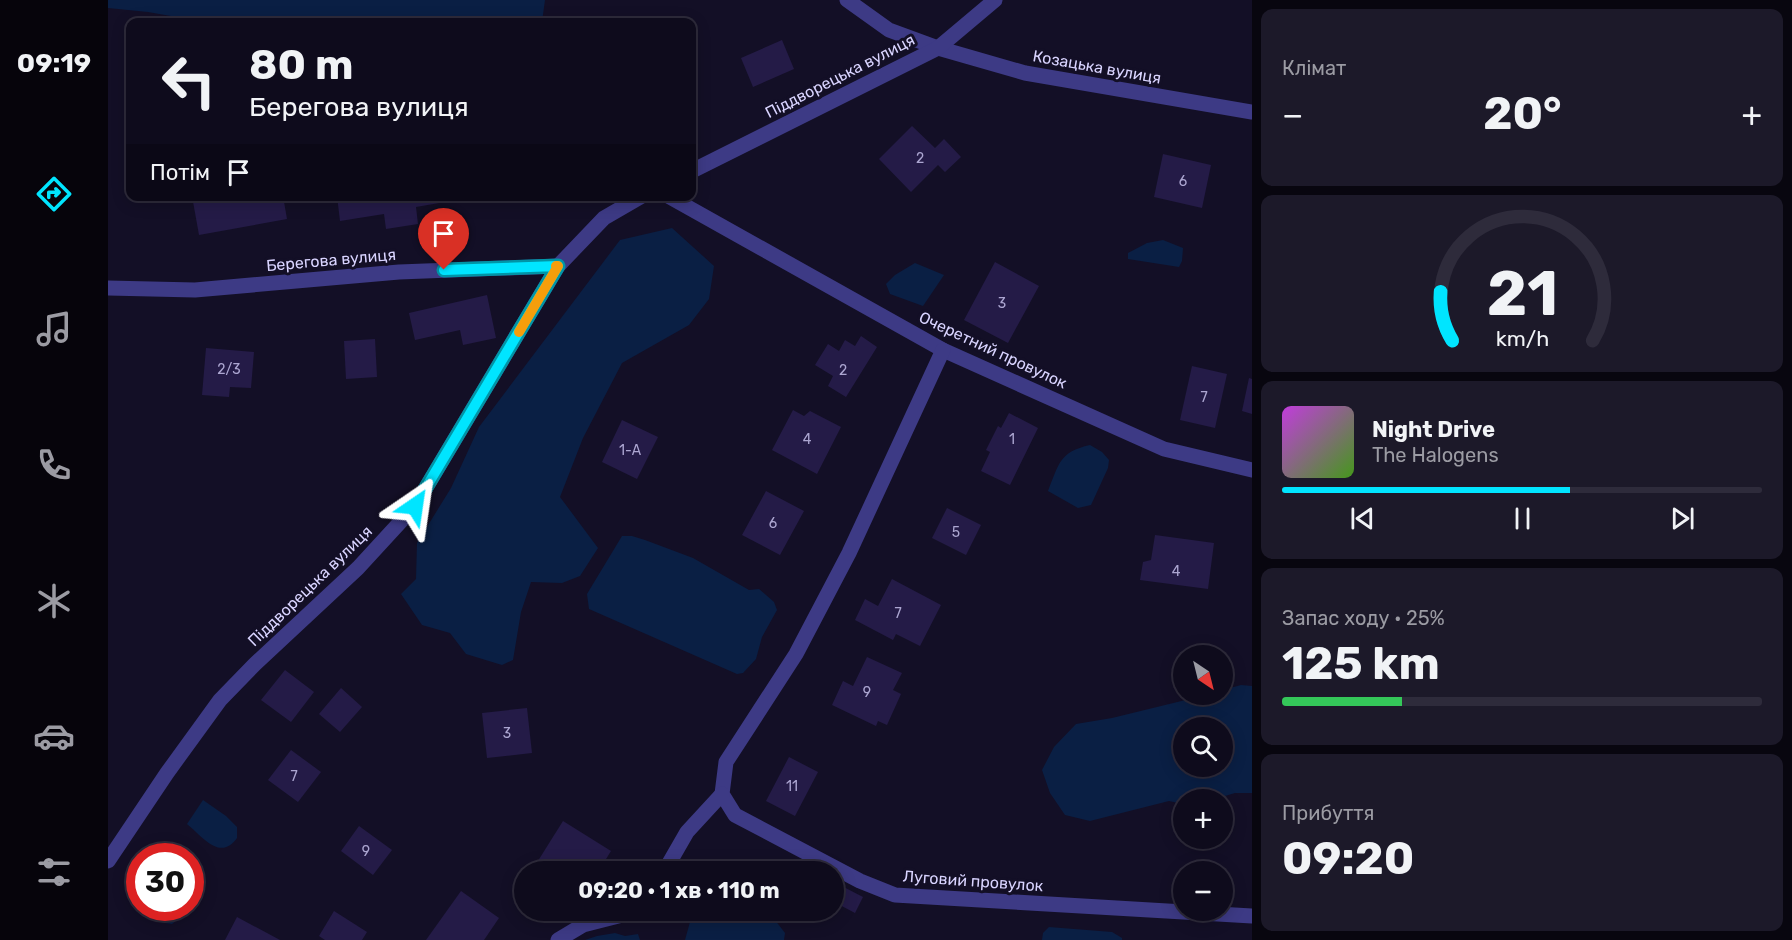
<!DOCTYPE html>
<html lang="uk">
<meta charset="utf-8">
<style>
:root{--surface:#0e0b1c;--page:#1c1929;--text:#f1f3f6;--muted:#9b9ba3;--line:#2e2b3b;--accent:#00e5ff}
body{margin:0;font-family:Rubik,sans-serif;background:var(--page);color:var(--text);height:100vh;display:flex;flex-direction:column;font-size:22px;white-space:nowrap}
*{box-sizing:border-box;margin:0}
p{font-size:20px;color:var(--muted)}
.icon{flex:none;width:33px;height:33px;fill:none;stroke:currentColor;stroke-width:2;stroke-linecap:round;stroke-linejoin:round}
.map{position:relative;flex:1;overflow:hidden}
.side{display:flex;flex-direction:column;gap:9px;padding:9px;background:#08060f;width:540px}
.side>*{flex:none}
.hud{position:absolute;left:18px;top:18px;width:570px;height:183px;border-radius:12px;box-shadow:0 3px 15px #0003,0 0 0 2px var(--line);background:#0e0b1c;color:var(--text);overflow:hidden}
.needle{width:39px;rotate:145deg}
.buttons{position:absolute;left:1065px;top:645px;display:grid;gap:12px}
.buttons a{display:grid;place-items:center;width:60px;height:60px;border-radius:50%;background:var(--surface);box-shadow:0 3px 15px #0003,0 0 0 2px var(--line);font-size:30px}
.speed{position:absolute;left:18px;top:843px;display:flex;gap:12px;font-size:30px;font-weight:700;text-align:center}
.speed>*{display:grid;place-content:center;width:78px;height:78px;border-radius:50%;background:var(--surface);box-shadow:0 3px 15px #0003,0 0 0 2px var(--line);line-height:1}
.speed .limit{border:9px solid #d22;background:#fff;color:#111}
.pin{position:absolute;display:grid;place-items:center;width:51px;height:51px;color:#fff;margin:-62px -26px;border-radius:50% 50% 50% 0;rotate:-45deg;box-shadow:0 0 6px #0007}
.pin .icon{rotate:45deg}
.me{position:absolute;width:66px;margin:-33px;rotate:32deg;stroke-linejoin:round;filter:drop-shadow(0 0 4px #0008)}
.turn{display:flex;align-items:center;gap:21px;height:126px;padding:0 24px;font-size:27px}
.turn .icon{width:78px;height:78px;stroke-width:2.5}
.turn b{display:block;font-size:42px;line-height:51px}
.then{display:flex;align-items:center;height:57px;padding:0 24px;background:#0003;gap:12px;font-size:22px}
.big{font-size:45px;font-weight:700;line-height:1.1}
.side .widget{flex:1;display:flex;flex-direction:column;justify-content:center;gap:9px;min-width:0;padding:0 21px;border-radius:12px;background:var(--page)}
.side .dial{align-items:center;gap:0}
.dial svg{height:156px;overflow:visible;fill:none;stroke:var(--line);stroke-width:7;stroke-linecap:round;text-anchor:middle}
.dial text{fill:var(--text);stroke:none}
.song{display:flex;align-items:center;gap:18px}
.cover{width:72px;height:72px;border-radius:9px;background:linear-gradient(135deg,hsl(290 70% 55%),hsl(100 70% 35%))}
.played{height:6px;border-radius:3px;background:linear-gradient(90deg,var(--accent) 60%,var(--line) 60%)}
.keys{display:flex;justify-content:space-around;direction:ltr}
.heat{display:flex;justify-content:space-between;align-items:center;font-size:33px;direction:ltr}
.charge{height:9px;border-radius:4px;background:linear-gradient(90deg,#34c759 25%,var(--line) 0)}
.trip{position:absolute;left:406px;top:861px;width:330px;height:60px;border-radius:30px;background:var(--surface);box-shadow:0 3px 15px #0003,0 0 0 2px var(--line);font-weight:700;line-height:60px;text-align:center}
main{display:flex;flex:1;min-height:0}
.tab-bar{display:flex;flex-direction:column;width:108px;justify-content:space-around;align-items:center;background:#06040b;color:var(--muted)}
.tab-bar .icon{width:42px;height:42px}
.tab-bar .selected{color:var(--accent)}
.tab-bar b{font-size:27px;color:var(--text)}
.map>svg:first-child{display:block}
.water{fill:#0a1f44;fill-rule:evenodd}
.building{fill:#241b47}
.lines{fill:none;stroke-linecap:round;stroke-linejoin:round}
.street{stroke:#3d3a85;stroke-width:15}
.route-casing{stroke:#0095a6;stroke-width:15}
.route{stroke:#00e5ff;stroke-width:10}
.slow{stroke:#f59e0b;stroke-width:10}
.labels{text-anchor:middle;dominant-baseline:central;stroke-width:6;stroke-linejoin:round;paint-order:stroke}
.number-label{font-size:14px;fill:#aca6d1}
.street-label{font-size:16px;fill:#d9d4ff;stroke:#130f26}
</style>
<main>
<nav class="tab-bar">
<b>09:19</b>
<svg class="icon selected" aria-label="directions" viewBox="0 0 24 24"><path d="M12 3l9 9-9 9-9-9zM9 14v-3h6M13 9l2 2-2 2"/></svg>
<svg class="icon" aria-label="music" viewBox="0 0 24 24"><path d="M9 18V5l10-2v13"/><circle cx="6" cy="18" r="3"/><circle cx="16" cy="16" r="3"/></svg>
<svg class="icon" aria-label="phone" viewBox="0 0 24 24"><path d="M5 4h4l2 5-3 2q2 4 5 5l2-3 5 2v4C11 20 4 13 5 4z"/></svg>
<svg class="icon" aria-label="climate" viewBox="0 0 24 24"><path d="M12 3v18M4 7l16 10M4 17L20 7"/></svg>
<svg class="icon" aria-label="car" viewBox="0 0 24 24"><path d="M5 17H2v-5l4-1 3-4h7l3 4 3 1v5h-3M9 17h6M6 11h13"/><circle cx="7" cy="17" r="2"/><circle cx="17" cy="17" r="2"/></svg>
<svg class="icon" aria-label="filters" viewBox="0 0 24 24"><path d="M4 7h16M4 17h16"/><circle cx="9" cy="7" r="2"/><circle cx="15" cy="17" r="2"/></svg>
</nav>
<div class="map">
<svg width="1144" height="940" viewBox="0 0 1144 940">
<rect width="100%" height="100%" fill="#130f26"/>
<g class="water">
<path d="M0,0H437L434,22H97L40,12L0,8Z"/>
<path d="M564,228L606,266L601,299L581,325L514,363L475,438L452,497L490,548L472,576L454,583L423,582L413,612L405,660L394,665L358,654L342,633L314,625L293,594L308,579L309,543L343,488L371,427L512,240Z"/>
<path d="M1055,240L1075,248L1074,261L1071,267L1020,259V253L1039,243Z"/>
<path d="M807,263L836,275L815,306L782,294L778,284L787,275Z"/>
<path d="M982,445L994,452L1001,460L1000,468L983,505L970,508L940,491C951,464 951,452 982,445Z"/>
<path d="M514,536H524L537,540L585,558L641,590L651,589L666,602L669,610L654,637L648,659L635,673L629,674L481,609L479,594Z"/>
<path d="M1133,685L1144,686V793H1127L1107,799L1076,800L1075,804L1061,801L982,821L957,815L942,793L934,770L946,747L968,724L1004,718L1098,695L1114,694L1115,690ZM1076,728H1114V766H1076Z"/>
<path d="M95,800L118,816L129,827V838C112,862 94,836 79,824Z"/>
<path d="M31,897L32,908H76L69,920L64,924C46,921 29,920 31,897Z"/>
<path d="M585,911H660L677,933L676,940H577Z"/>
<path d="M941,927L1004,932L1014,938V940H934L935,933Z"/>
<path d="M507,933L517,936L530,934L532,940H477L489,936Z"/>
</g>
<g class="building">
<path d="M674,40L686,69L645,87L633,58Z"/>
<path d="M804,126L827,148L836,139L853,157L837,172L830,165L803,192L771,159Z"/>
<path d="M1055,154L1103,165L1094,208L1046,197Z"/>
<path d="M84,196H175L179,219L91,235Z"/>
<path d="M229,196H336L337,202L308,207L310,224L278,229L276,214L232,221Z"/>
<path d="M887,262L931,286L900,343L856,320Z"/>
<path d="M379,295L388,338L355,345L352,330L307,340L301,313Z"/>
<path d="M753,336L769,347L738,397L720,386L725,376L707,365L720,344L731,351L737,340L747,346Z"/>
<path d="M267,339L269,377L238,379L236,341Z"/>
<path d="M98,348L146,352L143,388L122,387L121,397L94,395Z"/>
<path d="M1084,366L1119,374L1107,428L1072,420Z"/>
<path d="M1141,378L1144,379V414L1134,411Z"/>
<path d="M685,410L696,416L702,411L733,427L709,474L664,450Z"/>
<path d="M901,413L930,428L902,485L873,471L882,452L878,450L890,426L893,428Z"/>
<path d="M514,420L550,437L529,479L494,462Z"/>
<path d="M658,491L696,511L672,555L634,535Z"/>
<path d="M839,508L873,525L858,555L824,538Z"/>
<path d="M1047,535L1106,543L1100,589L1032,580L1035,562L1043,560Z"/>
<path d="M784,579L833,605L812,646L788,634L785,640L747,620L757,599L770,606Z"/>
<path d="M759,657L794,673L785,690L793,694L779,725L770,721L768,726L724,705L735,681L745,686Z"/>
<path d="M177,670L206,692L183,722L153,700Z"/>
<path d="M233,688L254,707L232,732L211,714Z"/>
<path d="M419,708L424,753L379,758L374,713Z"/>
<path d="M183,750L213,772L190,802L160,780Z"/>
<path d="M681,757L710,772L687,816L658,801Z"/>
<path d="M455,821L503,851L490,872H423Z"/>
<path d="M251,826L284,850L265,875L233,851Z"/>
<path d="M726,882L755,897L747,913L726,902Z"/>
<path d="M353,891L391,918L376,940H318Z"/>
<path d="M226,911L259,932L254,940H217L211,936Z"/>
<path d="M129,917L172,940H117Z"/>
</g>
<g class="lines">
<g class="street">
<path d="M739,0L781,30L830,48L917,73L1144,112"/>
<path d="M584,171L830,48L887,0"/>
<path d="M560,196L835,350L1056,449L1144,470"/>
<path d="M0,288L87,290L291,272L450,266"/>
<path d="M835,350L741,553L688,654L618,762L614,794L627,815L752,881L787,895L1144,916"/>
<path d="M0,861L59,773L112,700L147,664L250,568L307,506L450,266L496,218L534,196"/>
<path d="M556,872L579,832L614,794"/>
<path d="M450,940L475,925L534,910"/>
</g>
</g>
<g class="lines">
<g class="route-casing">
<path id="route" d="M307,506L450,266L336,270"/>
</g>
<use href="#route" class="route"/>
<path class="slow" d="M411,332L450,266H448"/>
</g>
<g class="labels">
<g class="number-label">
<text x="812" y="158">2</text>
<text x="1075" y="181">6</text>
<text x="894" y="303">3</text>
<text x="121" y="369">2/3</text>
<text x="735" y="370">2</text>
<text x="1096" y="397">7</text>
<text x="699" y="439">4</text>
<text x="904" y="439">1</text>
<text x="522" y="450">1-А</text>
<text x="665" y="523">6</text>
<text x="848" y="532">5</text>
<text x="1068" y="571">4</text>
<text x="790" y="613">7</text>
<text x="759" y="692">9</text>
<text x="399" y="733">3</text>
<text x="186" y="776">7</text>
<text x="684" y="786">11</text>
<text x="258" y="851">9</text>
</g>
<g class="street-label">
<text transform="translate(989 67) rotate(10)">Козацька вулиця</text>
<text transform="translate(732 76) rotate(-27)">Піддворецька вулиця</text>
<text transform="translate(223 260) rotate(-5)">Берегова вулиця</text>
<text transform="translate(885 350) rotate(25)">Очеретний провулок</text>
<text transform="translate(202 586) rotate(-44)">Піддворецька вулиця</text>
<text transform="translate(865 881) rotate(4)">Луговий провулок</text>
</g>
</g>
</svg>
<div class="buttons">
<a><svg class="needle" viewBox="-14 -14 28 28"><path d="M0-13l5 13h-10z" fill="#e53935"/><path d="M0 13l5-13h-10z" fill="#9b9ba3"/></svg></a>
<a><svg class="icon" aria-label="search" viewBox="0 0 24 24"><circle cx="10" cy="10" r="6"/><path d="M15 15l6 6"/></svg></a>
<a>+</a>
<a>−</a>
</div>
<div class="speed"><div class="limit">30</div></div>
<div class="pin" style="left:336px;top:270px;background:#d93025"><svg class="icon" aria-label="arrive" viewBox="0 0 24 24"><path d="M6 21V4h12l-3 4 3 4H6"/></svg></div>
<svg class="me" style="left:307px;top:506px" viewBox="-20 -20 40 40"><path d="M0-17L14 15 0 8-14 15z" fill="#00e5ff" stroke="#fff" stroke-width="4"/></svg>
<div class="trip">09:20 · 1 хв · 110 m</div>
<div class="hud">
<div class="turn"><svg class="icon" aria-label="left" viewBox="0 0 24 24"><path d="M17 20v-9H6M10 6l-5 5 5 5"/></svg><div><b>80 m</b>Берегова вулиця</div></div>
<div class="then">Потім<svg class="icon" aria-label="arrive" viewBox="0 0 24 24"><path d="M6 21V4h12l-3 4 3 4H6"/></svg></div>
</div>
</div>
<section class="side">
<div class="widget"><p>Клімат</p>
<div class="heat"><a>−</a><b class="big">20°</b><a>+</a></div>
</div>
<div class="widget dial"><svg viewBox="0 0 100 80">
<path d="M14 69A42 42 0 1 1 86 69"/>
<path d="M14 69A42 42 0 0 1 8 44" stroke="#00e5ff"/>
<text x="50" y="56" font-size="32" font-weight="700">21</text>
<text x="50" y="72" font-size="11">km/h</text>
</svg></div>
<div class="widget">
<div class="song"><i class="cover"></i><div><b>Night Drive</b><p>The Halogens</p></div></div>
<div class="played"></div>
<div class="keys"><svg class="icon" aria-label="previous" viewBox="0 0 24 24"><path d="M18 5L8 12l10 7zM5 5v14"/></svg><svg class="icon" aria-label="pause" viewBox="0 0 24 24"><path d="M8 5v14M16 5v14"/></svg><svg class="icon" aria-label="next" viewBox="0 0 24 24"><path d="M6 5l10 7-10 7zM19 5v14"/></svg></div>
</div>
<div class="widget"><p>Запас ходу · 25%</p><b class="big">125 km</b><div class="charge"></div></div>
<div class="widget"><p>Прибуття</p><b class="big">09:20</b></div>
</section>
</main>
